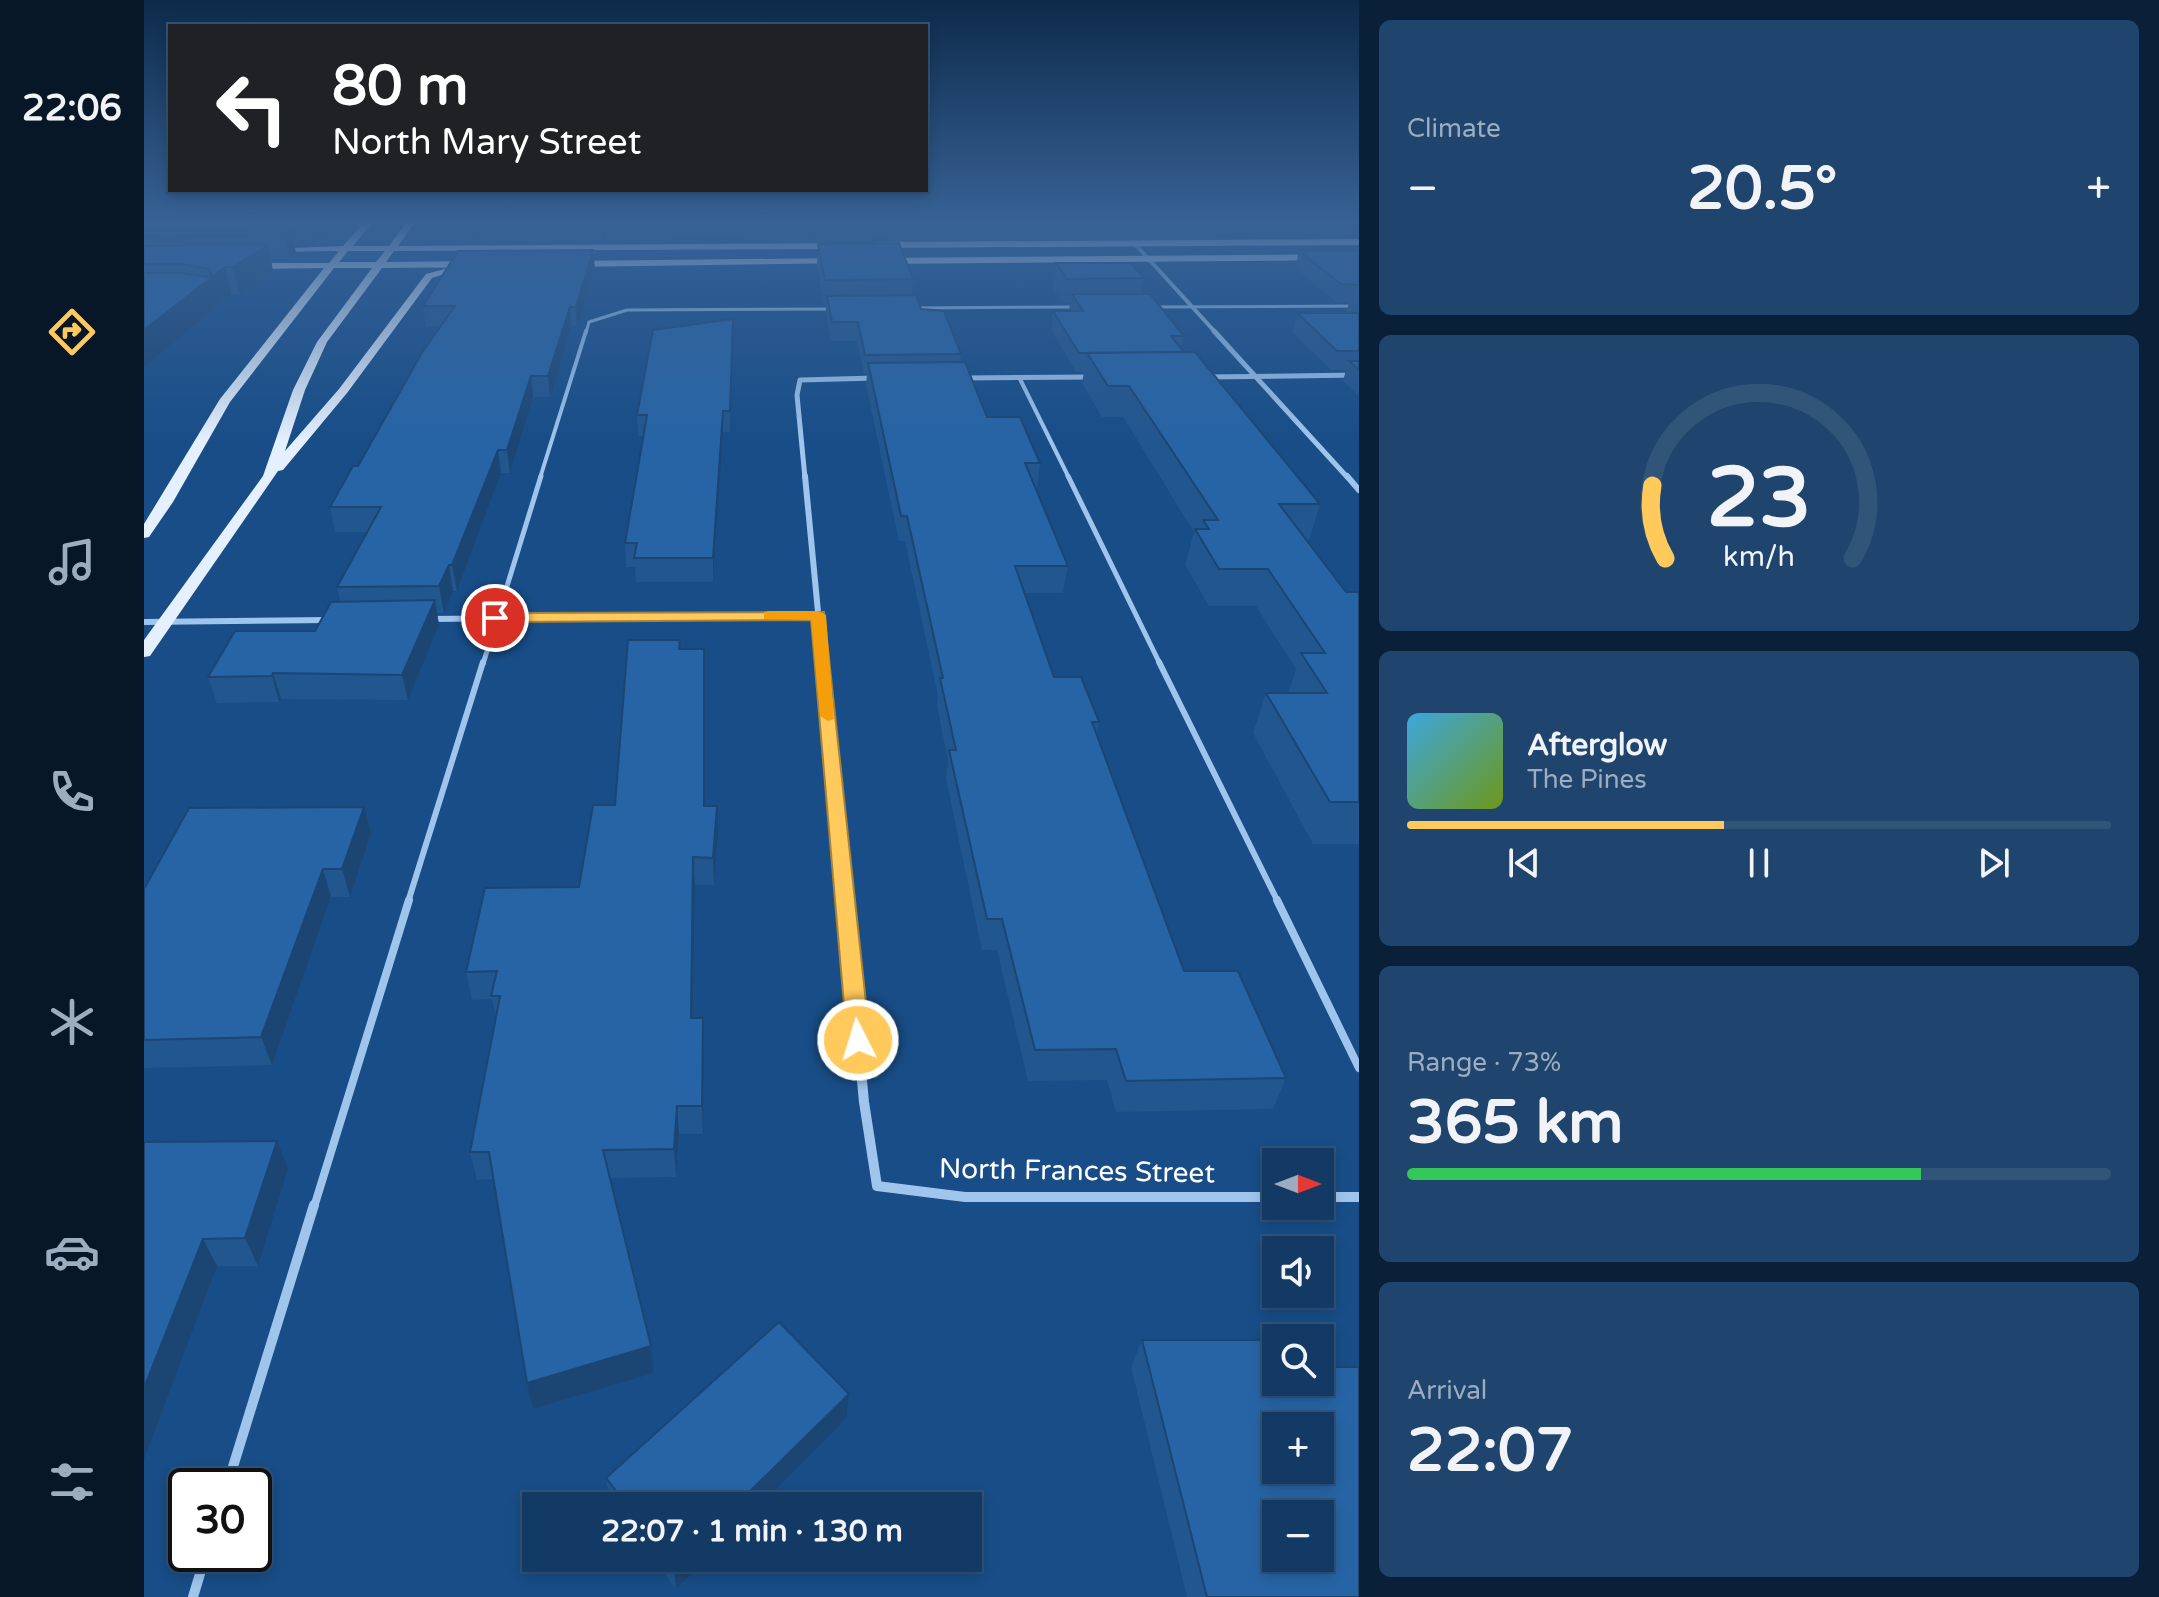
<!DOCTYPE html>
<meta charset="utf-8">
<style>
:root{--surface:#123a65;--page:#1f456e;--text:#f1f3f6;--muted:#9cadbf;--line:#315479;--accent:#ffc95b}
body{margin:0;font-family:"Varela Round",sans-serif;background:var(--page);color:var(--text);height:100vh;display:flex;flex-direction:column;font-size:30px;white-space:nowrap}
*{box-sizing:border-box;margin:0}
p{font-size:26px;color:var(--muted)}
.icon{flex:none;width:44px;height:44px;fill:none;stroke:currentColor;stroke-width:2;stroke-linecap:round;stroke-linejoin:round}
.map{position:relative;flex:1;overflow:hidden}
.side{display:flex;flex-direction:column;gap:20px;padding:20px;background:#0a2038;width:800px}
.side>*{flex:none}
.top-card{position:absolute;left:24px;top:24px;width:760px;height:168px;border-radius:0px;box-shadow:0 4px 12px #0003,0 0 0 2px var(--line);background:#202124;color:#fff;overflow:hidden}
.needle{width:52px;rotate:90deg}
.fabs{position:absolute;left:1118px;top:1148px;display:grid;gap:16px}
.fabs a{display:grid;place-items:center;width:72px;height:72px;border-radius:0px;background:var(--surface);box-shadow:0 4px 12px #0003,0 0 0 2px var(--line);font-size:40px}
.speed{position:absolute;left:24px;top:1468px;display:flex;gap:16px;font-size:40px;font-weight:700;text-align:center}
.speed>*{display:grid;place-content:center;width:104px;height:104px;border-radius:50%;background:var(--surface);box-shadow:0 4px 12px #0003,0 0 0 2px var(--line);line-height:1}
.speed .limit{border:4px solid #111;border-radius:12px;background:#fff;color:#111}
.pin{position:absolute;display:grid;place-items:center;width:68px;height:68px;color:#fff;margin:-34px;border:4px solid #fff;border-radius:50%;box-shadow:0 2px 8px #0007}
.me{position:absolute;width:88px;margin:-44px;rotate:355deg;stroke-linejoin:round;filter:drop-shadow(0 0 6px #0008)}
.turn{display:flex;align-items:center;gap:28px;height:168px;padding:0 32px;font-size:36px}
.turn .icon{width:104px;height:104px;stroke-width:2.5}
.turn b{display:block;font-size:56px;line-height:68px}
.big{font-size:60px;font-weight:800;line-height:1.1}
.side .tile{flex:1;display:flex;flex-direction:column;justify-content:center;gap:12px;min-width:0;padding:0 28px;border-radius:12px;background:var(--page)}
.side .dial{align-items:center;gap:0}
.dial svg{height:208px;overflow:visible;fill:none;stroke:var(--line);stroke-width:7;stroke-linecap:round;text-anchor:middle}
.dial text{fill:var(--text);stroke:none}
.song{display:flex;align-items:center;gap:24px}
.cover{width:96px;height:96px;border-radius:12px;background:linear-gradient(135deg,hsl(200 70% 55%),hsl(80 70% 35%))}
.played{height:8px;border-radius:4px;background:linear-gradient(90deg,var(--accent) 45%,var(--line) 45%)}
.keys{display:flex;justify-content:space-around;direction:ltr}
.heat{display:flex;justify-content:space-between;align-items:center;font-size:44px;direction:ltr}
.charge{height:12px;border-radius:6px;background:linear-gradient(90deg,#34c759 73%,var(--line) 0)}
.trip{position:absolute;left:378px;top:1492px;width:460px;height:80px;border-radius:0px;background:var(--surface);box-shadow:0 4px 12px #0003,0 0 0 2px var(--line);font-weight:800;line-height:80px;text-align:center}
main{display:flex;flex:1;min-height:0}
.dock{display:flex;flex-direction:column;width:144px;justify-content:space-around;align-items:center;background:#071728;color:var(--muted)}
.dock .icon{width:56px;height:56px}
.dock .on{color:var(--accent)}
.dock b{font-size:36px;color:var(--text)}
.map>svg:first-child{display:block}
.lines{fill:none;stroke-linecap:round;stroke-linejoin:round}
.lane-far5{stroke:#9fc5ed;stroke-width:3}
.lane-far4{stroke:#9fc5ed;stroke-width:4}
.lane-far3{stroke:#9fc5ed;stroke-width:5}
.lane-far2{stroke:#9fc5ed;stroke-width:6}
.lane-far1{stroke:#9fc5ed;stroke-width:8}
.lane{stroke:#9fc5ed;stroke-width:10}
.street-far4{stroke:#9fc5ed;stroke-width:4}
.street-far3{stroke:#9fc5ed;stroke-width:5}
.street-far2{stroke:#9fc5ed;stroke-width:6}
.street-far1{stroke:#9fc5ed;stroke-width:8}
.street{stroke:#9fc5ed;stroke-width:10}
.primary{fill:#e5f0ff;fill-rule:evenodd}
.wall{fill:#22568e}
.shaded-wall{fill:#1b4674}
.building{fill:#2764a5;stroke:#1b4674;stroke-width:2;fill-rule:evenodd}
.route{fill:#ffc95b;stroke:#a6833b;stroke-width:2}
.slow{fill:#f59e0b}
.labels{text-anchor:middle;dominant-baseline:central;stroke-width:8;stroke-linejoin:round;paint-order:stroke}
.near-street-label{font-size:28px;fill:#fff;stroke:#184d87}
</style>
<main>
<nav class="dock">
<b>22:06</b>
<svg class="icon on" aria-label="directions" viewBox="0 0 24 24"><path d="M12 3l9 9-9 9-9-9zM9 14v-3h6M13 9l2 2-2 2"/></svg>
<svg class="icon" aria-label="music" viewBox="0 0 24 24"><path d="M9 18V5l10-2v13"/><circle cx="6" cy="18" r="3"/><circle cx="16" cy="16" r="3"/></svg>
<svg class="icon" aria-label="phone" viewBox="0 0 24 24"><path d="M5 4h4l2 5-3 2q2 4 5 5l2-3 5 2v4C11 20 4 13 5 4z"/></svg>
<svg class="icon" aria-label="climate" viewBox="0 0 24 24"><path d="M12 3v18M4 7l16 10M4 17L20 7"/></svg>
<svg class="icon" aria-label="car" viewBox="0 0 24 24"><path d="M5 17H2v-5l4-1 3-4h7l3 4 3 1v5h-3M9 17h6M6 11h13"/><circle cx="7" cy="17" r="2"/><circle cx="17" cy="17" r="2"/></svg>
<svg class="icon" aria-label="filters" viewBox="0 0 24 24"><path d="M4 7h16M4 17h16"/><circle cx="9" cy="7" r="2"/><circle cx="15" cy="17" r="2"/></svg>
</nav>
<div class="map">
<svg width="1215" height="1597" viewBox="0 0 1215 1597">
<rect width="100%" height="100%" fill="#184d87"/>
<g class="lines">
<g class="lane-far5">
<path d="M1011,307L1215,306"/>
<path d="M771,308L931,307"/>
<path d="M442,333L445,322L483,310L687,309"/>
</g>
<g class="lane-far4">
<path d="M875,377L925,478"/>
<path d="M396,478L442,331"/>
</g>
<g class="lane-far3">
<path d="M924,476L1016,664"/>
<path d="M339,664L397,476"/>
</g>
<g class="lane-far2">
<path d="M1015,662L1134,902"/>
<path d="M264,902L339,662"/>
</g>
<g class="lane-far1">
<path d="M1133,900L1215,1068"/>
<path d="M170,1207L265,900"/>
</g>
<g class="lane">
<path d="M83,1486L170,1205"/>
<path d="M49,1597L62,1554"/>
</g>
<path class="street-far4" d="M991,244L1072,333"/>
<g class="street-far3">
<path d="M1070,331L1204,478"/>
<path d="M1062,377L1215,375"/>
<path d="M818,378L948,377"/>
<path d="M661,478L653,395L656,380L732,378"/>
</g>
<g class="street-far2">
<path d="M661,476L679,664"/>
<path d="M1203,476L1215,490"/>
<path d="M283,619L674,615"/>
<path d="M0,622L186,620"/>
</g>
<path class="street-far1" d="M678,662L701,902"/>
<g class="street">
<path d="M701,900L720,1102L733,1186L821,1197H1132"/>
<path d="M1176,1197H1215"/>
</g>
<g class="primary">
<path d="M223,219H231L209,246H245L265,219H273L254,246L699,243L703,246L699,249L250,251L242,262L331,261L336,264L331,267L238,268L183,342L161,390L141,451L195,389L282,274L308,267L313,270L288,278L203,393L139,470L134,471L6,656L0,657V640L119,476L149,390L173,342L228,268H190L86,402L29,502L5,537L0,538V524L76,399L180,268L103,269L98,266L103,263H185L195,251L127,252L123,249L199,246ZM204,251H241L232,262H195Z"/>
<path d="M1215,239V245L731,248L727,245L731,242Z"/>
<path d="M1215,254V260L735,264L730,261L735,258Z"/>
<path d="M699,258L702,263L423,267L418,264L423,261Z"/>
</g>
</g>
<g class="wall">
<path d="M0,219H203L169,243H150L152,254L146,259H127L129,271L96,294H88L0,367Z"/>
<path d="M332,219H466L459,242H333L330,222Z"/>
<path d="M530,219H839L837,231L744,232L743,239L668,240L667,232L531,233Z"/>
<path d="M674,244L769,279L768,295L777,309L817,354L816,362L843,417L896,463L893,488H891L924,566L919,593H880L910,677L955,722L953,734L1040,971L1142,1078L1129,1109L972,1112L963,1080L884,1081L853,950H838L802,779L804,761L793,706L794,696L761,541H755L722,385L723,374H720L713,341H687L682,313V304H680L673,267Z"/>
<path d="M1155,251H1215V396L1199,381L1202,370H1187L1148,332L1153,313H1206L1203,311L1205,302H1192L1151,268Z"/>
<path d="M912,263L1000,278L997,294L1040,336L1037,349L1176,504L1165,540H1162L1202,592H1215V844H1169L1109,733L1122,693H1144L1152,669L1112,606H1065L1041,565L1050,532L979,417H958L938,383L940,372H932L907,329L909,311H925L926,303H919L908,287Z"/>
<path d="M451,268L433,326H427L406,397H389L366,473H357L313,591H309L300,613H293L295,625L264,700L137,699L135,702L73,703L64,677L171,631L196,601L193,587L224,532H191L186,507L214,466L297,326H282L279,306Z"/>
<path d="M589,319L586,432H579L569,582H492L491,567H482L481,543L499,436H494L493,415Z"/>
<path d="M536,649H560L561,806L574,834L570,885H551L549,1018L560,1046L559,1134H535L532,1177L466,1178L510,1373L389,1409L349,1179L333,1180L326,1152L352,1018L348,999L328,1000L322,972L435,887L471,805Z"/>
<path d="M227,834L206,897H187L128,1065L0,1068V889Z"/>
<path d="M0,1142L144,1169L114,1266H73Z"/>
<path d="M998,1340L1182,1367L1215,1597H1043L987,1367Z"/>
<path d="M702,1419L615,1506H469L466,1502L462,1478Z"/>
<path d="M509,1558H564L532,1589Z"/>
</g>
<g class="shaded-wall">
<path d="M163,219H203L169,243Z"/>
<path d="M458,219H466L459,242L457,221Z"/>
<path d="M147,230L152,254L146,259L140,234Z"/>
<path d="M123,245L129,271L96,294L89,267Z"/>
<path d="M449,250L451,268L433,326L432,307Z"/>
<path d="M81,267L88,294L0,367V330Z"/>
<path d="M426,307L427,326L406,397L404,376Z"/>
<path d="M589,319V337L586,432V411Z"/>
<path d="M387,376L389,397L366,473L363,450Z"/>
<path d="M579,411V432L569,582V558Z"/>
<path d="M354,450L357,473L313,591L308,565Z"/>
<path d="M305,565L309,591L300,613L295,586Z"/>
<path d="M291,600L295,625L264,700L258,675Z"/>
<path d="M560,649L561,674V833L560,806Z"/>
<path d="M129,673L137,699L135,702L128,676Z"/>
<path d="M573,806L574,834L570,885L569,858Z"/>
<path d="M220,807L227,834L206,897L198,869Z"/>
<path d="M549,857L551,885L548,1046L547,1018Z"/>
<path d="M179,869L187,897L128,1065L117,1037Z"/>
<path d="M559,1018L560,1046L559,1134L558,1106Z"/>
<path d="M533,1106L535,1134L532,1177L530,1149Z"/>
<path d="M133,1141L144,1169L114,1266L101,1238Z"/>
<path d="M59,1239L73,1266L0,1459V1388Z"/>
<path d="M507,1346L510,1373L389,1409L383,1383Z"/>
<path d="M705,1394L702,1419L615,1506H591Z"/>
<path d="M538,1558H564L532,1589L530,1566Z"/>
</g>
<g class="building">
<path d="M0,219H163L0,220Z"/>
<path d="M332,219H458L457,221L330,222Z"/>
<path d="M669,219H744L669,220Z"/>
<path d="M147,230L140,234L0,236V231Z"/>
<path d="M755,243L769,279L681,280L674,244Z"/>
<path d="M123,245L89,267H81L0,330V273H37L64,277L68,275L65,269L38,264H0V246Z"/>
<path d="M449,250L432,307H426L404,376H387L363,450H354L308,565H305L295,586L193,587L237,507H186L209,466H214L279,351L311,306H279L314,251Z"/>
<path d="M1155,251H1215V285L1197,284Z"/>
<path d="M912,263H987L1000,278L923,279Z"/>
<path d="M928,294H1006L1040,336H1027L1040,352L935,353L909,311H939Z"/>
<path d="M772,295L777,309L800,311L817,354L721,355L714,322H688L683,296Z"/>
<path d="M1153,313H1215V351H1193Z"/>
<path d="M589,319L586,411H579L569,558H490L493,543H481L503,415H493L509,330Z"/>
<path d="M1051,352L1176,504H1135L1202,592H1215V802H1186L1122,693H1183L1157,653H1181L1124,569H1075L1051,529H1065L1059,520H1074L985,386H964L943,353Z"/>
<path d="M1205,361H1215V370Z"/>
<path d="M821,362L843,417H876L896,463H881L924,566H871L910,677H937L955,722H948L1040,971H1094L1142,1078L982,1081L972,1049L891,1050L858,919H843L805,750H812L796,678H799L763,516H757L724,363Z"/>
<path d="M291,600L258,675L129,673L128,676L64,677L91,631H171L187,602Z"/>
<path d="M484,640H536L535,649H560V806H573L569,858L549,857L547,1018H559L558,1106H533L530,1149L459,1150L507,1346L383,1383L345,1152H326L356,996H347L353,971L322,972L341,888L435,887L449,805H471Z"/>
<path d="M220,807L198,869H179L117,1037L0,1040V889L45,808Z"/>
<path d="M133,1141L101,1238L59,1239L0,1388V1142Z"/>
<path d="M635,1322L705,1394L591,1506H484L462,1478Z"/>
<path d="M998,1340H1132V1382H1176V1351L1182,1367H1215V1597H1063ZM1132,1426H1176V1470H1132ZM1132,1514H1176V1558H1132Z"/>
<path d="M524,1558H538L530,1566Z"/>
</g>
<linearGradient id="sky" x2="0" y2="1"><stop stop-color="#0d2a4a"/><stop offset="0.5" stop-color="#376296"/><stop offset="1" stop-color="#376296" stop-opacity="0"/></linearGradient>
<rect width="1215" height="442" fill="url(#sky)"/>
<path class="route" d="M680,612L726,1040L722,1046H706L703,1040L667,620L351,622L343,618L351,613Z"/>
<path class="slow" d="M625,611H674L682,615L690,719L684,721L676,716L667,620L620,619V612Z"/>
<g class="labels">
<g class="near-street-label">
<text transform="translate(933 1171) rotate(1)">North Frances Street</text>
</g>
</g>
</svg>
<div class="fabs">
<a><svg class="needle" viewBox="-14 -14 28 28"><path d="M0-13l5 13h-10z" fill="#e53935"/><path d="M0 13l5-13h-10z" fill="#9cadbf"/></svg></a>
<a><svg class="icon" aria-label="sound" viewBox="0 0 24 24"><path d="M4 9h4l5-4v14l-5-4H4zM17 9q2 3 0 6"/></svg></a>
<a><svg class="icon" aria-label="search" viewBox="0 0 24 24"><circle cx="10" cy="10" r="6"/><path d="M15 15l6 6"/></svg></a>
<a>+</a>
<a>−</a>
</div>
<div class="speed"><div class="limit">30</div></div>
<div class="pin" style="left:351px;top:618px;background:#d93025"><svg class="icon" aria-label="arrive" viewBox="0 0 24 24"><path d="M6 21V4h12l-3 4 3 4H6"/></svg></div>
<svg class="me" style="left:714px;top:1040px" viewBox="-20 -20 40 40"><circle r="17" fill="#ffc95b" stroke="#fff" stroke-width="3"/><path d="M0-11L8 9 0 5-8 9z" fill="#fff"/></svg>
<div class="trip">22:07 · 1 min · 130 m</div>
<div class="top-card">
<div class="turn"><svg class="icon" aria-label="left" viewBox="0 0 24 24"><path d="M17 20v-9H6M10 6l-5 5 5 5"/></svg><div><b>80 m</b>North Mary Street</div></div>
</div>
</div>
<section class="side">
<div class="tile"><p>Climate</p>
<div class="heat"><a>−</a><b class="big">20.5°</b><a>+</a></div>
</div>
<div class="tile dial"><svg viewBox="0 0 100 80">
<path d="M14 69A42 42 0 1 1 86 69"/>
<path d="M14 69A42 42 0 0 1 9 41" stroke="#ffc95b"/>
<text x="50" y="56" font-size="32" font-weight="700">23</text>
<text x="50" y="72" font-size="11">km/h</text>
</svg></div>
<div class="tile">
<div class="song"><i class="cover"></i><div><b>Afterglow</b><p>The Pines</p></div></div>
<div class="played"></div>
<div class="keys"><svg class="icon" aria-label="previous" viewBox="0 0 24 24"><path d="M18 5L8 12l10 7zM5 5v14"/></svg><svg class="icon" aria-label="pause" viewBox="0 0 24 24"><path d="M8 5v14M16 5v14"/></svg><svg class="icon" aria-label="next" viewBox="0 0 24 24"><path d="M6 5l10 7-10 7zM19 5v14"/></svg></div>
</div>
<div class="tile"><p>Range · 73%</p><b class="big">365 km</b><div class="charge"></div></div>
<div class="tile"><p>Arrival</p><b class="big">22:07</b></div>
</section>
</main>
